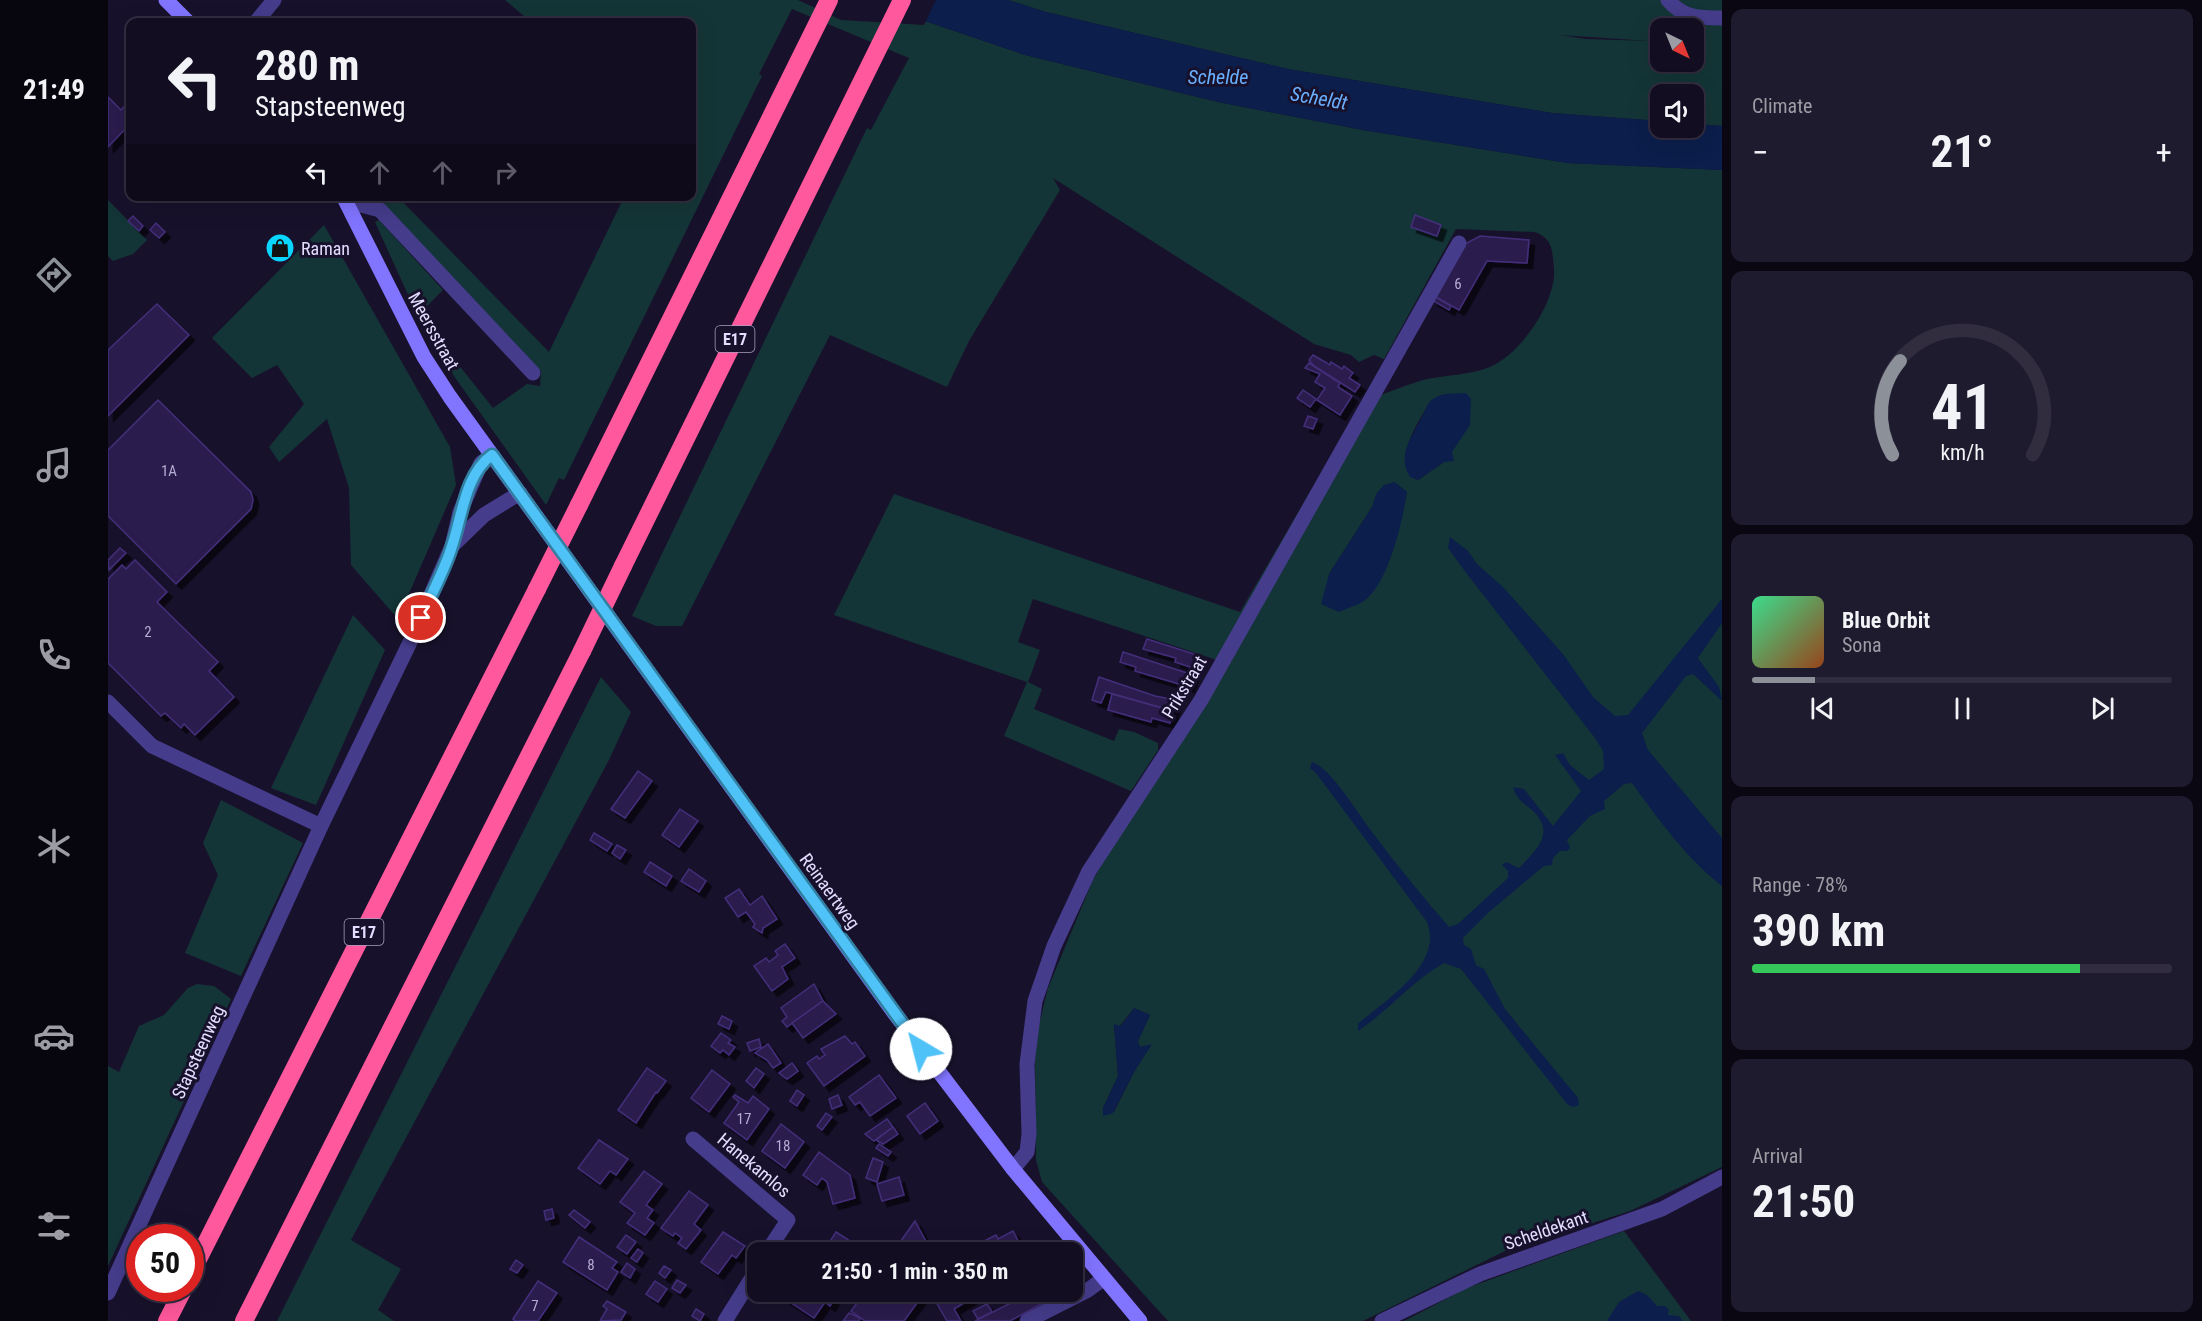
<!DOCTYPE html>
<meta charset="utf-8">
<style>
:root{--surface:#120d21;--page:#1f1b2e;--text:#f1f3f6;--muted:#9c9ca5;--line:#312d3f;--accent:#8c9099}
body{margin:0;font-family:"Roboto Condensed",sans-serif;background:var(--page);color:var(--text);height:100vh;display:flex;flex-direction:column;font-size:22px;white-space:nowrap}
*{box-sizing:border-box;margin:0}
p{font-size:20px;color:var(--muted)}
.icon{flex:none;width:33px;height:33px;fill:none;stroke:currentColor;stroke-width:2;stroke-linecap:round;stroke-linejoin:round}
.map{position:relative;flex:1;overflow:hidden}
.side{display:flex;flex-direction:column;gap:9px;padding:9px;background:#0a0712;width:480px}
.side>*{flex:none}
.guide{position:absolute;left:18px;top:18px;width:570px;height:183px;border-radius:12px;box-shadow:0 6px 24px #0002,0 0 0 2px var(--line);background:#120d21;color:var(--text);overflow:hidden}
.needle{width:39px;rotate:137deg}
.tools{position:absolute;left:1542px;top:18px;display:grid;gap:12px}
.tools a{display:grid;place-items:center;width:54px;height:54px;border-radius:12px;background:var(--surface);box-shadow:0 6px 24px #0002,0 0 0 2px var(--line);font-size:30px}
.speed{position:absolute;left:18px;top:1224px;display:flex;gap:12px;font-size:30px;font-weight:700;text-align:center}
.speed>*{display:grid;place-content:center;width:78px;height:78px;border-radius:50%;background:var(--surface);box-shadow:0 6px 24px #0002,0 0 0 2px var(--line);line-height:1}
.speed .limit{border:9px solid #d22;background:#fff;color:#111}
.pin{position:absolute;display:grid;place-items:center;width:51px;height:51px;color:#fff;margin:-26px;border:3px solid #fff;border-radius:50%;box-shadow:0 2px 6px #0007}
.me{position:absolute;width:66px;margin:-33px;rotate:323deg;stroke-linejoin:round;filter:drop-shadow(0 0 4px #0008)}
.turn{display:flex;align-items:center;gap:21px;height:126px;padding:0 30px;font-size:27px}
.turn .icon{width:78px;height:78px;stroke-width:2.5}
.turn b{display:block;font-size:42px;line-height:51px}
.lanes{display:flex;align-items:center;height:57px;padding:0 30px;background:#0003;justify-content:center;gap:30px;direction:ltr}
.lanes .off{opacity:.35}
.big{font-size:45px;font-weight:700;line-height:1.1}
.side .widget{flex:1;display:flex;flex-direction:column;justify-content:center;gap:9px;min-width:0;padding:0 21px;border-radius:12px;background:var(--page)}
.side .dial{align-items:center;gap:0}
.dial svg{height:156px;overflow:visible;fill:none;stroke:var(--line);stroke-width:7;stroke-linecap:round;text-anchor:middle}
.dial text{fill:var(--text);stroke:none}
.song{display:flex;align-items:center;gap:18px}
.cover{width:72px;height:72px;border-radius:9px;background:linear-gradient(135deg,hsl(150 70% 55%),hsl(20 70% 35%))}
.played{height:6px;border-radius:3px;background:linear-gradient(90deg,var(--accent) 15%,var(--line) 15%)}
.keys{display:flex;justify-content:space-around;direction:ltr}
.heat{display:flex;justify-content:space-between;align-items:center;font-size:33px;direction:ltr}
.charge{height:9px;border-radius:4px;background:linear-gradient(90deg,#34c759 78%,var(--line) 0)}
.trip{position:absolute;left:639px;top:1242px;width:336px;height:60px;border-radius:12px;background:var(--surface);box-shadow:0 6px 24px #0002,0 0 0 2px var(--line);font-weight:700;line-height:60px;text-align:center}
main{display:flex;flex:1;min-height:0}
.menu{display:flex;flex-direction:column;width:108px;justify-content:space-around;align-items:center;background:#07050d;color:var(--muted)}
.menu .icon{width:42px;height:42px}
.menu .active{color:var(--accent)}
.menu b{font-size:27px;color:var(--text)}
.map>svg:first-child{display:block}
.green{fill:#143537;fill-rule:evenodd}
.water{fill:#0b1e4c}
.pier{fill:#18112c}
.building{fill:#2b1d4e;stroke:#432f7a;stroke-width:1.5;filter:url(#shadow)}
.lines{fill:none;stroke-linecap:round;stroke-linejoin:round}
.minor{stroke:#453c8b;stroke-width:15}
.tertiary{stroke:#453c8b;stroke-width:15}
.secondary{stroke:#8174ff;stroke-width:15}
.motorway{stroke:#ff589c;stroke-width:18}
.motorway-bridge{stroke:#ff589c;stroke-width:18}
.route-casing{stroke:#337fa1;stroke-width:15}
.route{stroke:#4fc3f7;stroke-width:10}
.labels{text-anchor:middle;dominant-baseline:central;stroke-width:6;stroke-linejoin:round;paint-order:stroke}
.number-label{font-size:15px;fill:#b5add3}
.shield{fill:#18112c;stroke:#a6a0c0;stroke-width:1.5}
.shield-label{font-size:16px;font-weight:bold;fill:#e3ddff}
.poi-label{font-size:18px;fill:#e3ddff;stroke:#18112c;text-anchor:start}
.street-label{font-size:18px;fill:#e3ddff;stroke:#18112c}
.water-label{font-size:20px;font-style:italic;fill:#6bb0ff;stroke:#18112c}
</style>
<main>
<nav class="menu">
<b>21:49</b>
<svg class="icon active" aria-label="directions" viewBox="0 0 24 24"><path d="M12 3l9 9-9 9-9-9zM9 14v-3h6M13 9l2 2-2 2"/></svg>
<svg class="icon" aria-label="music" viewBox="0 0 24 24"><path d="M9 18V5l10-2v13"/><circle cx="6" cy="18" r="3"/><circle cx="16" cy="16" r="3"/></svg>
<svg class="icon" aria-label="phone" viewBox="0 0 24 24"><path d="M5 4h4l2 5-3 2q2 4 5 5l2-3 5 2v4C11 20 4 13 5 4z"/></svg>
<svg class="icon" aria-label="climate" viewBox="0 0 24 24"><path d="M12 3v18M4 7l16 10M4 17L20 7"/></svg>
<svg class="icon" aria-label="car" viewBox="0 0 24 24"><path d="M5 17H2v-5l4-1 3-4h7l3 4 3 1v5h-3M9 17h6M6 11h13"/><circle cx="7" cy="17" r="2"/><circle cx="17" cy="17" r="2"/></svg>
<svg class="icon" aria-label="filters" viewBox="0 0 24 24"><path d="M4 7h16M4 17h16"/><circle cx="9" cy="7" r="2"/><circle cx="15" cy="17" r="2"/></svg>
</nav>
<div class="map">
<svg width="1614" height="1321" viewBox="0 0 1614 1321">
<defs>
<filter id="shadow"><feDropShadow dx="5.5" dy="5.5" stdDeviation="0" flood-color="#0009"/></filter>
</defs>
<rect width="100%" height="100%" fill="#18112c"/>
<g class="green">
<path d="M397,0H693L734,17L820,22L917,55L1110,102L1255,130L1460,163L1614,170V1167L1522,1211L1397,1251L1255,1321H1060L934,1182L928,1160L927,1060L930,1029L940,988L985,880L1109,660L925,599L910,642L932,650L920,682L934,689L926,709L1006,741L1011,729L1026,732L1050,743V750L1023,791L896,736L919,682L726,615L786,494L1132,612L1255,401C1276,395 1294,386 1315,380C1337,375 1362,375 1382,367C1413,354 1449,301 1446,268C1444,250 1445,239 1427,232L1348,229L1276,359L1266,355L1251,362L1243,355L1206,344L945,178L952,190L861,341L839,387L722,335L574,626H548L524,616L759,128L763,130L801,58L684,9L651,74L654,76L456,480L451,478L438,505L348,379L311,319L267,222L271,220L335,290L316,309L350,364L385,408L419,384L432,386L433,371L269,197H290L441,352L516,197L584,196V22H423ZM1325,399L1336,462L1310,480C1279,468 1312,417 1325,399ZM1286,482L1299,492L1286,545L1221,574L1264,507ZM1026,1008L1042,1015L1030,1041L1032,1047L1043,1045L1026,1072L1006,1112L995,1108L1010,1076L1006,1025L1012,1026Z"/>
<path d="M900,0H1614V126L1586,124V94H1552V121L1444,113L1180,69L938,12ZM1552,28H1586V62H1552ZM1452,35L1542,41L1478,39Z"/>
<path d="M0,200L39,240L25,254L5,261L0,256Z"/>
<path d="M216,225L342,447L348,485L290,619L243,565L241,488L219,419L171,462L161,447L196,404L169,365L144,378L104,338Z"/>
<path d="M245,615L277,650L208,805L163,788Z"/>
<path d="M493,677L523,712L501,760L243,1240L293,1269L270,1310L286,1321H169Z"/>
<path d="M113,800L195,843L133,976L77,953L110,875L95,843Z"/>
<path d="M89,984L106,986L123,999L0,1266V1066L11,1072L31,1026L56,1015L80,988Z"/>
<path d="M1516,1231L1583,1321H1296L1359,1288Z"/>
</g>
<g class="water">
<path d="M693,0H900L938,12L1180,69L1444,113L1552,121V128H1586V124L1614,126V170L1460,163L1255,130L1110,102L917,55L820,22L734,17Z"/>
<path d="M1358,393L1363,399L1362,425L1344,452L1346,461L1336,462L1310,480L1302,477C1289,456 1303,438 1313,419C1316,413 1319,403 1325,399C1334,392 1347,394 1358,393Z"/>
<path d="M1286,482L1299,492C1294,522 1281,586 1253,603C1246,606 1238,609 1231,612L1213,604L1221,574L1264,507L1268,494L1276,485Z"/>
<path d="M1342,537L1360,551L1369,564L1395,587L1455,654L1485,697L1507,716L1520,715L1614,599V623L1590,658L1611,687L1614,701L1585,674L1578,676L1534,733L1540,750L1614,838V886C1579,859 1550,819 1524,783L1516,784L1496,801L1497,809L1482,816L1459,840L1462,848L1459,851H1452L1445,858L1444,865L1436,866L1381,912L1355,938L1356,945L1363,949L1368,965L1376,969L1397,1009L1470,1098L1471,1105L1465,1107L1460,1105L1353,969L1336,963C1304,981 1280,1011 1250,1031V1024C1277,1000 1336,965 1319,922L1208,773L1202,768L1204,762C1223,768 1251,815 1264,832C1288,864 1315,897 1341,927L1350,924L1400,878V871L1394,865L1398,862L1411,868C1429,849 1449,832 1423,809C1414,802 1408,798 1405,787L1416,789L1445,826L1473,791L1447,755L1455,753L1462,765L1481,780L1496,769L1495,751L1487,738L1359,574L1340,548Z"/>
<path d="M1026,1008L1042,1015L1030,1041L1032,1047L1044,1044L1026,1072L1005,1113L995,1116V1108L1010,1076L1006,1024L1013,1026Z"/>
<path d="M1530,1291L1539,1295L1549,1306H1557L1561,1310L1560,1315L1571,1316L1575,1321H1499L1511,1302Z"/>
</g>
<path class="pier" d="M690,0H828L816,25L733,20Z"/>
<g class="building">
<path d="M0,97L13,110L16,107L22,110V124L0,147Z"/>
<path d="M1307,215L1333,225L1329,236L1303,227Z"/>
<path d="M25,216L35,226L31,231L20,221Z"/>
<path d="M48,223L57,232L51,238L42,230Z"/>
<path d="M1372,236L1421,240L1419,263L1379,261L1351,310L1326,296L1357,244Z"/>
<path d="M1326,296L1343,306L1341,310L1324,300Z"/>
<path d="M49,304L81,335L0,416V350Z"/>
<path d="M1205,355L1222,365L1223,362L1234,369L1236,366L1245,373L1241,378L1252,385L1247,392L1206,366L1201,360Z"/>
<path d="M1201,363L1232,383L1230,387L1244,396L1232,415L1209,400L1217,388L1207,382L1212,374L1197,368Z"/>
<path d="M1195,390L1208,399L1202,407L1189,398Z"/>
<path d="M50,400L143,492L145,500L143,509L68,584L0,516V450Z"/>
<path d="M1200,416L1209,419L1205,429L1196,426Z"/>
<path d="M12,548L18,553L1,570L0,560Z"/>
<path d="M27,560L59,592L49,602L110,662L101,671L126,697L87,735L76,724L73,728L57,713L53,716L0,663V579L14,565L18,569Z"/>
<path d="M1039,639L1089,655L1085,668L1067,662L1068,658L1035,649Z"/>
<path d="M1015,652L1085,675L1081,687L1027,671L1028,667L1012,662Z"/>
<path d="M991,677L1047,696L1068,700L1065,711L998,692L993,703L984,700Z"/>
<path d="M1004,694L1065,711L1062,723L1044,718L1043,722L1000,710Z"/>
<path d="M530,771L544,781L517,818L503,809Z"/>
<path d="M572,809L590,821L571,847L554,835Z"/>
<path d="M486,833L504,844L499,851L482,840Z"/>
<path d="M509,845L518,850L512,859L504,853Z"/>
<path d="M542,862L564,876L558,886L536,872Z"/>
<path d="M581,869L598,881L591,892L573,881Z"/>
<path d="M631,889L642,905L654,896L669,919L655,928L654,933L645,927L647,924L638,912L630,917L617,898Z"/>
<path d="M677,944L687,958L674,967L680,979L664,991L646,966L658,958L661,962L670,955L667,951Z"/>
<path d="M706,984L715,1001L679,1027L674,1021L679,1017L673,1008Z"/>
<path d="M715,1001L728,1014L695,1038L684,1023Z"/>
<path d="M614,1016L624,1021L621,1029L610,1024Z"/>
<path d="M613,1033L623,1040L620,1043L627,1047L621,1055L615,1050L612,1053L603,1046Z"/>
<path d="M737,1036L744,1044L747,1042L757,1056L716,1086L699,1063L709,1056L711,1059L717,1055L713,1049Z"/>
<path d="M651,1039L653,1047L642,1051L639,1043Z"/>
<path d="M660,1044L673,1063L665,1068L659,1060L647,1053Z"/>
<path d="M684,1063L690,1071L679,1079L671,1073Z"/>
<path d="M539,1068L558,1081L549,1093L548,1092L528,1123L510,1110Z"/>
<path d="M648,1068L656,1074L646,1088L638,1081Z"/>
<path d="M604,1070L622,1084L601,1112L583,1098Z"/>
<path d="M771,1075L788,1098L762,1116L752,1102L747,1105L741,1097Z"/>
<path d="M689,1090L696,1095L689,1106L682,1101Z"/>
<path d="M627,1095L640,1103L645,1096L661,1109L639,1140L616,1123L631,1102L625,1097Z"/>
<path d="M730,1095L734,1105L724,1109L721,1099Z"/>
<path d="M817,1103L830,1121L812,1134L799,1116Z"/>
<path d="M718,1113L724,1117L714,1130L709,1126Z"/>
<path d="M779,1119L785,1127L766,1141L757,1134Z"/>
<path d="M673,1124L696,1142L677,1168L654,1151Z"/>
<path d="M785,1127L790,1134L775,1144L768,1140Z"/>
<path d="M491,1140L520,1159L508,1175L502,1171L492,1184L470,1168Z"/>
<path d="M771,1144L783,1152L780,1156L768,1148Z"/>
<path d="M711,1152L742,1175L747,1198L725,1204L719,1182L714,1178L709,1185L695,1175Z"/>
<path d="M765,1158L775,1162L769,1182L758,1178Z"/>
<path d="M536,1171L554,1184L538,1205L545,1210L539,1218L546,1223L537,1235L519,1223L527,1213L512,1202Z"/>
<path d="M791,1177L796,1195L774,1201L769,1184Z"/>
<path d="M581,1191L600,1205L586,1224L593,1230L578,1249L570,1243L574,1238L567,1233L565,1236L553,1228Z"/>
<path d="M444,1209L446,1218L438,1220L436,1211Z"/>
<path d="M466,1210L482,1222L477,1228L461,1215Z"/>
<path d="M807,1221L820,1245L806,1252L800,1242L792,1252H785Z"/>
<path d="M905,1231L916,1252H876L872,1243L888,1235L890,1239Z"/>
<path d="M615,1232L637,1246L628,1258L624,1255L610,1274L593,1262Z"/>
<path d="M728,1232L759,1252H715Z"/>
<path d="M518,1235L528,1242L519,1254L509,1247Z"/>
<path d="M471,1237L509,1262L504,1268L510,1272L499,1290L455,1262Z"/>
<path d="M777,1246L786,1252H772Z"/>
<path d="M530,1249L535,1253L529,1262L523,1258Z"/>
<path d="M408,1260L415,1265L409,1273L402,1269Z"/>
<path d="M519,1263L527,1269L522,1278L513,1272Z"/>
<path d="M556,1266L563,1270L557,1278L551,1273Z"/>
<path d="M569,1280L578,1285L572,1293L564,1288Z"/>
<path d="M430,1281L449,1293L430,1321H407L405,1319Z"/>
<path d="M547,1281L559,1289L550,1302L538,1294Z"/>
<path d="M681,1292H723L728,1295L722,1306L717,1302L706,1318L676,1298Z"/>
<path d="M757,1292H817L796,1321H757L743,1311Z"/>
<path d="M831,1292H871L872,1293L846,1309L853,1321H839L824,1295Z"/>
<path d="M905,1292H937L941,1300L902,1321H867L909,1300Z"/>
<path d="M499,1301L518,1312L513,1320L492,1321L499,1309L495,1306Z"/>
<path d="M879,1304L884,1312L870,1319L865,1311Z"/>
<path d="M588,1309L596,1314L592,1321L584,1316Z"/>
<path d="M741,1313L752,1318L751,1321H735Z"/>
</g>
<g class="lines">
<g class="minor">
<path d="M1560,0C1575,18 1591,18 1614,18"/>
<path d="M148,22L166,0"/>
<path d="M238,201L272,210L425,373"/>
<path d="M0,702L44,746L213,826"/>
<path d="M585,1139L680,1220L659,1252"/>
<path d="M905,1169L919,1152L921,1134L919,1064L927,1001L946,946L981,871L1093,700L1351,243"/>
<path d="M617,1321L650,1268"/>
<path d="M919,1321L980,1290L995,1279"/>
<path d="M1274,1321L1372,1274L1554,1209L1614,1177"/>
</g>
<g class="tertiary">
<path d="M344,546L376,515L412,493"/>
<path d="M0,1293L213,826L305,636L344,546L352,512L373,463L384,455"/>
</g>
<g class="secondary">
<path d="M58,0L80,22"/>
<path d="M235,196L316,357L342,397L787,1014L905,1169L1032,1321"/>
</g>
<g class="motorway">
<path d="M471,505L721,0"/>
<path d="M515,566L794,0"/>
<path d="M82,1275L429,589"/>
<path d="M59,1321L76,1288"/>
<path d="M136,1321L474,651"/>
</g>
<g class="motorway-bridge">
<path d="M429,589L471,505"/>
<path d="M474,651L515,566"/>
</g>
</g>
<g class="lines">
<g class="route-casing">
<path id="route" d="M313,618C323,594 337,570 344,546C354,517 357,474 384,455L813,1049"/>
</g>
<use href="#route" class="route"/>
</g>
<defs>
<g id="shop-disc" transform="scale(1.5)"><circle r="9.5" fill="#09d5ff" stroke="#18112c"/><path d="M-5-2.5h2.3a2.7 3.5 0 0 1 5.4 0H5L5.5 6h-11ZM-1.5-2.5h3a1.5 2.3 0 0 0-3 0Z" fill="#111"/></g>
</defs>
<g fill-rule="evenodd">
<use href="#shop-disc" x="172" y="248"/>
</g>
<g class="labels">
<g class="number-label">
<text x="1350" y="284">6</text>
<text x="61" y="471">1A</text>
<text x="40" y="632">2</text>
<text x="636" y="1119">17</text>
<text x="675" y="1146">18</text>
<text x="483" y="1265">8</text>
<text x="427" y="1306">7</text>
</g>
<g class="shield">
<rect x="607.5" y="326" width="39" height="26" rx="4.5"/>
<rect x="236.5" y="919" width="39" height="26" rx="4.5"/>
</g>
<g class="shield-label">
<text x="627" y="339">E17</text>
<text x="256" y="932">E17</text>
</g>
<g class="poi-label">
<text x="193" y="248">Raman</text>
</g>
<g class="street-label">
<text transform="translate(326 331) rotate(61)">Meersstraat</text>
<text transform="translate(1076 687) rotate(-59)">Prikstraat</text>
<text transform="translate(722 891) rotate(54)">Reinaertweg</text>
<text transform="translate(90 1052) rotate(-65)">Stapsteenweg</text>
<text transform="translate(646 1165) rotate(40)">Hanekamlos</text>
<text transform="translate(1438 1230) rotate(-19)">Scheldekant</text>
</g>
<g class="water-label">
<text x="1110" y="77">Schelde</text>
<text transform="translate(1211 98) rotate(10)">Scheldt</text>
</g>
</g>
</svg>
<div class="tools">
<a><svg class="needle" viewBox="-14 -14 28 28"><path d="M0-13l5 13h-10z" fill="#e53935"/><path d="M0 13l5-13h-10z" fill="#9c9ca5"/></svg></a>
<a><svg class="icon" aria-label="sound" viewBox="0 0 24 24"><path d="M4 9h4l5-4v14l-5-4H4zM17 9q2 3 0 6"/></svg></a>
</div>
<div class="speed"><div class="limit">50</div></div>
<div class="pin" style="left:313px;top:618px;background:#d93025"><svg class="icon" aria-label="arrive" viewBox="0 0 24 24"><path d="M6 21V4h12l-3 4 3 4H6"/></svg></div>
<svg class="me" style="left:813px;top:1049px" viewBox="-20 -20 40 40"><circle r="19" fill="#fff"/><path d="M0-13L10 11 0 6-10 11z" fill="#4fc3f7"/></svg>
<div class="trip">21:50 · 1 min · 350 m</div>
<div class="guide">
<div class="turn"><svg class="icon" aria-label="left" viewBox="0 0 24 24"><path d="M17 20v-9H6M10 6l-5 5 5 5"/></svg><div><b>280 m</b>Stapsteenweg</div></div>
<div class="lanes"><svg class="icon" aria-label="left" viewBox="0 0 24 24"><path d="M17 20v-9H6M10 6l-5 5 5 5"/></svg><svg class="icon off" aria-label="ahead" viewBox="0 0 24 24"><path d="M12 20V5M6 11l6-6 6 6"/></svg><svg class="icon off" aria-label="ahead" viewBox="0 0 24 24"><path d="M12 20V5M6 11l6-6 6 6"/></svg><svg class="icon off" aria-label="right" viewBox="0 0 24 24"><path d="M7 20v-9h11M14 6l5 5-5 5"/></svg></div>
</div>
</div>
<section class="side">
<div class="widget"><p>Climate</p>
<div class="heat"><a>−</a><b class="big">21°</b><a>+</a></div>
</div>
<div class="widget dial"><svg viewBox="0 0 100 80">
<path d="M14 69A42 42 0 1 1 86 69"/>
<path d="M14 69A42 42 0 0 1 18 21" stroke="#8c9099"/>
<text x="50" y="56" font-size="32" font-weight="700">41</text>
<text x="50" y="72" font-size="11">km/h</text>
</svg></div>
<div class="widget">
<div class="song"><i class="cover"></i><div><b>Blue Orbit</b><p>Sona</p></div></div>
<div class="played"></div>
<div class="keys"><svg class="icon" aria-label="previous" viewBox="0 0 24 24"><path d="M18 5L8 12l10 7zM5 5v14"/></svg><svg class="icon" aria-label="pause" viewBox="0 0 24 24"><path d="M8 5v14M16 5v14"/></svg><svg class="icon" aria-label="next" viewBox="0 0 24 24"><path d="M6 5l10 7-10 7zM19 5v14"/></svg></div>
</div>
<div class="widget"><p>Range · 78%</p><b class="big">390 km</b><div class="charge"></div></div>
<div class="widget"><p>Arrival</p><b class="big">21:50</b></div>
</section>
</main>
